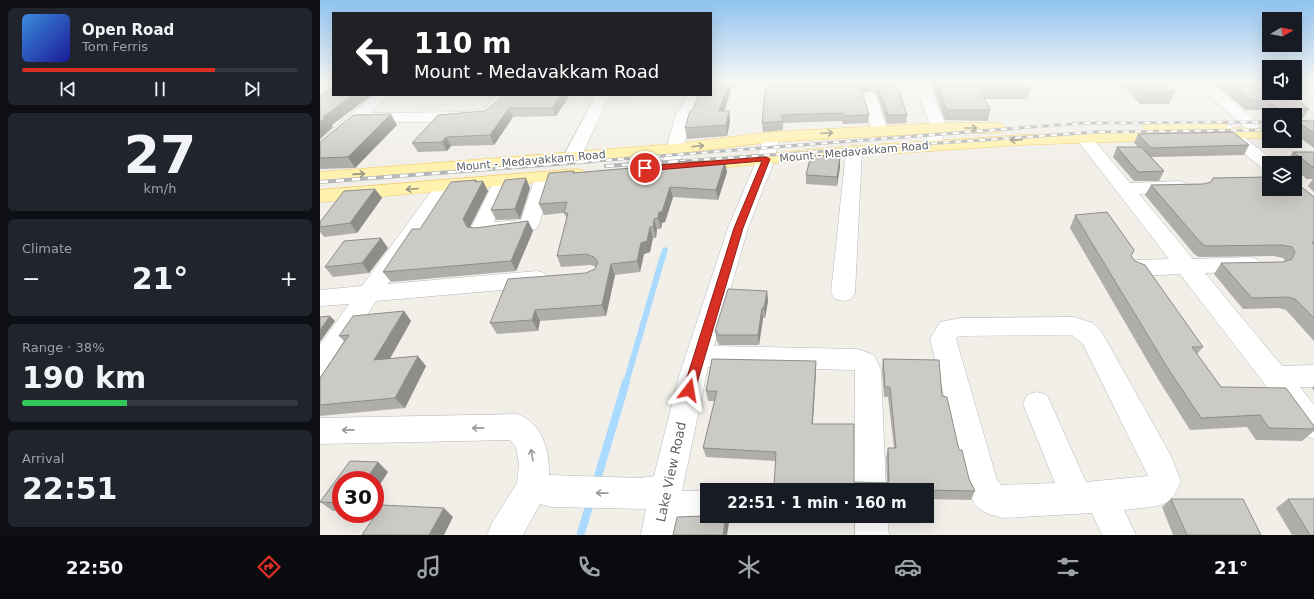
<!DOCTYPE html>
<meta charset="utf-8">
<style>
:root{--surface:#171b24;--page:#20242c;--text:#f1f3f6;--muted:#9ea1a6;--line:#363941;--accent:#d93025}
body{margin:0;font-family:"DejaVu Sans",sans-serif;background:var(--page);color:var(--text);height:100vh;display:flex;flex-direction:column;font-size:15px;white-space:nowrap}
*{box-sizing:border-box;margin:0}
p{font-size:13px;color:var(--muted)}
.icon{flex:none;width:22px;height:22px;fill:none;stroke:currentColor;stroke-width:2;stroke-linecap:round;stroke-linejoin:round}
.map{position:relative;flex:1;overflow:hidden}
.sheet{display:flex;flex-direction:column;gap:8px;padding:8px;background:#0d0f14;width:320px}
.sheet>*{flex:none}
.top-card{position:absolute;left:12px;top:12px;width:380px;height:84px;border-radius:0px;box-shadow:0 4px 16px #0002;background:#202124;color:#fff;overflow:hidden}
.needle{width:26px;rotate:80deg}
.controls{position:absolute;left:942px;top:12px;display:grid;gap:8px}
.controls a{display:grid;place-items:center;width:40px;height:40px;border-radius:0px;background:var(--surface);box-shadow:0 4px 16px #0002;font-size:20px}
.speed{position:absolute;left:12px;top:471px;display:flex;gap:8px;font-size:20px;font-weight:700;text-align:center}
.speed>*{display:grid;place-content:center;width:52px;height:52px;border-radius:50%;background:var(--surface);box-shadow:0 4px 16px #0002;line-height:1}
.speed .limit{border:6px solid #d22;background:#fff;color:#111}
.pin{position:absolute;display:grid;place-items:center;width:34px;height:34px;color:#fff;margin:-17px;border:2px solid #fff;border-radius:50%;box-shadow:0 1px 4px #0007}
.me{position:absolute;width:44px;margin:-22px;rotate:14deg;stroke-linejoin:round;filter:drop-shadow(0 0 3px #0008)}
.turn{display:flex;align-items:center;gap:14px;height:84px;padding:0 16px;font-size:18px}
.turn .icon{width:52px;height:52px;stroke-width:2.5}
.turn b{display:block;font-size:28px;line-height:34px}
.big{font-size:30px;font-weight:700;line-height:1.1}
.sheet .card{flex:1;display:flex;flex-direction:column;justify-content:center;gap:6px;min-width:0;padding:0 14px;border-radius:6px;background:var(--page)}
.sheet .dial{align-items:center;gap:0}
.dial b{font-size:52px;line-height:1}
.song{display:flex;align-items:center;gap:12px}
.cover{width:48px;height:48px;border-radius:6px;background:linear-gradient(135deg,hsl(210 70% 55%),hsl(240 70% 35%))}
.played{height:4px;border-radius:2px;background:linear-gradient(90deg,var(--accent) 70%,var(--line) 70%)}
.keys{display:flex;justify-content:space-around;direction:ltr}
.heat{display:flex;justify-content:space-between;align-items:center;font-size:22px;direction:ltr}
.charge{height:6px;border-radius:3px;background:linear-gradient(90deg,#34c759 38%,var(--line) 0)}
.trip{position:absolute;left:380px;top:483px;width:234px;height:40px;border-radius:0px;background:var(--surface);box-shadow:0 4px 16px #0002;font-weight:700;line-height:40px;text-align:center}
.menu{display:flex;height:64px;justify-content:space-around;align-items:center;background:#090b0e;color:var(--muted)}
.menu .icon{width:28px;height:28px}
.menu .on{color:var(--accent)}
.menu b{font-size:18px;color:var(--text)}
main{display:flex;flex:1;min-height:0}
.map>svg:first-child{display:block}
.lines{fill:none;stroke-linecap:round;stroke-linejoin:round}
.stream-far2{stroke:#aadaff;stroke-width:5.5}
.stream-far1{stroke:#aadaff;stroke-width:6}
.stream{stroke:#aadaff;stroke-width:8}
.minor-casing{stroke:#b5b8bc;stroke-width:1}
.primary-casing{stroke:#f2c960;stroke-width:1}
.minor{fill:#fff;fill-rule:evenodd}
.primary{fill:#fff2af;fill-rule:evenodd}
.rail-far1-casing{stroke:#b6b7b8;stroke-width:3}
.rail-casing{stroke:#b6b7b8;stroke-width:4}
.rail-far1{stroke:#fff;stroke-width:2;stroke-dasharray:6;stroke-linecap:butt}
.rail{stroke:#fff;stroke-width:2.5;stroke-dasharray:8;stroke-linecap:butt}
.wall{fill:#afaea9}
.shaded-wall{fill:#8f8d8a}
.building{fill:#cccac5;stroke:#8f8d8a}
.oneway{stroke:#979581}
.oneway2{stroke:#979a9d}
.route{fill:#d93025;stroke:#8d1f18}
.labels{text-anchor:middle;dominant-baseline:central;stroke-width:3.5;stroke-linejoin:round;paint-order:stroke}
.far-street-label{font-size:11px;fill:#5f6368;stroke:#fff}
.street-label{font-size:13px;fill:#5f6368;stroke:#fff}
</style>
<main>
<section class="sheet">
<div class="card">
<div class="song"><i class="cover"></i><div><b>Open Road</b><p>Tom Ferris</p></div></div>
<div class="played"></div>
<div class="keys"><svg class="icon" aria-label="previous" viewBox="0 0 24 24"><path d="M18 5L8 12l10 7zM5 5v14"/></svg><svg class="icon" aria-label="pause" viewBox="0 0 24 24"><path d="M8 5v14M16 5v14"/></svg><svg class="icon" aria-label="next" viewBox="0 0 24 24"><path d="M6 5l10 7-10 7zM19 5v14"/></svg></div>
</div>
<div class="card dial"><b>27</b><p>km/h</p></div>
<div class="card"><p>Climate</p>
<div class="heat"><a>−</a><b class="big">21°</b><a>+</a></div>
</div>
<div class="card"><p>Range · 38%</p><b class="big">190 km</b><div class="charge"></div></div>
<div class="card"><p>Arrival</p><b class="big">22:51</b></div>
</section>
<div class="map">
<svg width="994" height="535" viewBox="0 0 994 535">
<rect width="100%" height="100%" fill="#f1efe8"/>
<g class="lines">
<path class="stream-far2" d="M342,260L345,250"/>
<path class="stream-far1" d="M306,383L342,259"/>
<g class="stream">
<path d="M276,483L306,382"/>
<path d="M261,533L271,500"/>
</g>
<g class="minor-casing">
<g id="minor">
<path d="M594,82H608L627,128L617,150L611,151L605,150L603,146L611,128Z"/>
<path d="M875,82H891L938,123L940,126L938,129L932,131L926,129Z"/>
<path d="M549,92L554,93L556,96L568,131L566,134L560,136L554,134L552,131L542,96L544,93Z"/>
<path d="M54,95H70L50,113L141,112L159,110L166,107L177,95H192L176,113L162,119L141,122H40L6,152L0,153V140Z"/>
<path d="M276,95H290L261,157L258,161L252,162L246,161L243,157Z"/>
<path d="M368,95H382L372,114L359,167L356,171L350,172L344,171L341,167L356,114Z"/>
<path d="M905,124L911,126L956,163H949V170L943,169L899,132L897,129L899,126Z"/>
<path d="M451,132L457,134L459,137L455,159L428,228L394,346L537,349L554,355L561,370L566,490H534L535,370L388,367L362,491H387V516H399L398,518L387,523L357,524L355,535H321L326,509L232,507L220,504L203,535H167L172,523L197,483L199,464L196,447L190,440L0,444V418L197,414C222,423 230,450 229,475L321,478L334,476L359,376L408,228L437,159L443,137L445,134Z"/>
<path d="M763,132L769,134L810,183L859,181L866,183L868,187L866,191L819,194L873,259L929,257L937,259L940,264L937,269L929,271L885,273L962,366L994,365V387H980L994,405V439L984,435L860,274L817,276L809,273L806,268L809,263L817,260L849,259L755,137L757,134Z"/>
<path d="M534,146L540,147L542,151L535,293L531,299L523,301L515,299L511,293L526,151L528,147Z"/>
<path d="M224,172L230,173L233,177L219,225L216,229L160,236L153,235L150,230L176,177L182,176L188,177L191,181L174,222L201,220L215,177L218,173Z"/>
<path d="M125,180L132,182L134,186L111,218L68,284L217,271L225,273L228,279L225,285L217,287L56,301L9,373L0,376V345L29,304L0,306V290L42,286L118,182Z"/>
<path d="M754,317L773,323L781,331L850,454L861,481C858,488 855,495 850,500C841,508 816,508 804,510L816,535H782L772,513L683,518C660,512 656,510 647,488L610,339L620,322L641,318ZM752,335L763,344L828,476L766,482L727,395L717,392L707,395L703,404L735,483L681,485L677,480L636,339L637,337L641,336Z"/>
<path d="M535,516H567L569,535H535Z"/>
</g>
</g>
<g class="primary-casing">
<g id="primary">
<path d="M831,122H901L907,124L908,128H949V138H884L878,136L877,132H854L856,135L854,138L848,140L701,145L534,156L375,170L369,169L366,165L369,161L375,160L534,146L701,135L827,131L823,127L825,124Z"/>
<path d="M619,123H677L683,125L685,128L683,131L677,133H619L451,142L354,154L0,182V172L354,144L451,132Z"/>
<path d="M257,169L263,170L266,174L263,178L0,202V190Z"/>
</g>
</g>
<use href="#minor" class="minor"/>
<use href="#primary" class="primary"/>
<g class="rail-far1-casing">
<g id="rail-far1">
<path d="M975,122L994,121"/>
<path d="M262,162L764,123L949,122"/>
<path d="M348,162L777,132L949,130"/>
</g>
</g>
<g class="rail-casing">
<g id="rail">
<path d="M286,166L362,161"/>
<path d="M0,182L275,161"/>
</g>
</g>
<use href="#rail-far1" class="rail-far1"/>
<use href="#rail" class="rail"/>
</g>
<g class="wall">
<path d="M391,82H418L417,87H412L404,111H409L410,121L407,136L367,139L365,128L372,111Z"/>
<path d="M446,82H576L587,115L586,123L567,124L557,95L554,92L549,91L543,92L542,93L549,115L548,123L523,124L522,121L463,123V130L443,132L442,123Z"/>
<path d="M611,82H706L710,89L707,99H665L670,110L668,121L625,120L615,94Z"/>
<path d="M800,82H845L855,92L849,104H820Z"/>
<path d="M892,82H949L989,109L983,118L980,119L981,121H994V148L975,134V115H949L942,110H926Z"/>
<path d="M250,95L236,116L193,117L174,145L131,146L127,151L98,152L92,143L164,111Z"/>
<path d="M301,95H325L301,97Z"/>
<path d="M77,125L35,168L0,169V142Z"/>
<path d="M818,134L929,145L924,155L831,157L844,171L839,181H814L793,157L797,147H818L814,143Z"/>
<path d="M973,152H994V192L988,186L993,179H987L975,170V163H966Z"/>
<path d="M520,157V167L517,186L486,184V175Z"/>
<path d="M254,171L255,173L407,172L398,200L353,197L345,222L342,223L341,229H337L336,238H333L330,252L324,254L320,272L295,275L286,316L220,321L218,331L177,334L170,323L266,273L275,269L276,267L271,265L241,267L237,256L247,219L244,213L224,215L219,204Z"/>
<path d="M975,176H981L976,183L994,197V341L966,310L959,308L923,309L894,274L901,263L963,262L965,261L963,258L954,256L879,257L874,254L825,195L831,185L883,184Z"/>
<path d="M156,180L157,182L168,191L150,227L155,228L208,221L213,231L196,271L71,282L63,272L100,229Z"/>
<path d="M210,188L200,219L176,220L171,210Z"/>
<path d="M55,189L62,198L37,233L4,237L0,232V222Z"/>
<path d="M755,215L811,256L815,261L883,347L877,354L901,387L994,426V431L982,441L936,440L927,427L870,430L838,379L750,228Z"/>
<path d="M68,248L49,273L13,277L5,267Z"/>
<path d="M447,291L448,301L445,318H443L439,345H399L398,342H397L395,331Z"/>
<path d="M84,311L91,321L70,359L106,366L85,408L0,416V378L24,341L19,336Z"/>
<path d="M563,359L622,396L649,479L655,491L651,500L607,499V490H454V487L456,461L386,457L383,448L395,401H388L386,391L496,361V371L493,424L534,482H567L566,457L568,448H574L568,397H564L562,369Z"/>
<path d="M994,386V391L992,388Z"/>
<path d="M30,461L58,462L68,472L55,492V480H21V511H13L0,502Z"/>
<path d="M851,499L941,535H853L842,507Z"/>
<path d="M968,499L994,535H972L956,508Z"/>
</g>
<g class="shaded-wall">
<path d="M409,82H411L412,87L401,121L399,111Z"/>
<path d="M549,83V91L543,92L541,96V88L543,84Z"/>
<path d="M33,95H52L12,125L13,127L0,139V122L3,117Z"/>
<path d="M241,95H250L236,116L232,108Z"/>
<path d="M189,108L193,117L174,145L170,135Z"/>
<path d="M409,111L410,121L407,136L406,125Z"/>
<path d="M71,114L77,125L35,168L28,157Z"/>
<path d="M126,137L131,146L127,151L122,142Z"/>
<path d="M520,157V167L517,186V177Z"/>
<path d="M405,162L407,172L398,200L396,190Z"/>
<path d="M981,176L975,184V177Z"/>
<path d="M206,178L210,188L200,219L195,209Z"/>
<path d="M156,180L160,187L163,181L168,191L149,229L143,219Z"/>
<path d="M350,187L353,197L345,222L342,223L341,229L338,218L339,212Z"/>
<path d="M55,189L62,198L37,233L30,223Z"/>
<path d="M334,219L337,229L336,238L333,227Z"/>
<path d="M208,221L213,231L196,271L191,261Z"/>
<path d="M330,227L333,238L330,252L324,254L320,272L317,261L321,243Z"/>
<path d="M61,238L68,248L49,273L42,263Z"/>
<path d="M291,264L295,275L286,316L282,305Z"/>
<path d="M447,291L448,301L445,318L444,308Z"/>
<path d="M442,308L443,318L439,345L438,335Z"/>
<path d="M215,310L220,321L218,331L212,320Z"/>
<path d="M84,311L91,321L63,370L54,360Z"/>
<path d="M10,316L15,321L0,342V330Z"/>
<path d="M98,356L106,366L85,408L75,398Z"/>
<path d="M496,361V371L492,433V424Z"/>
<path d="M58,462L68,472L55,492V480H46Z"/>
<path d="M124,508L133,517L124,535H109Z"/>
<path d="M406,516H407L409,523L407,535H403Z"/>
</g>
<g class="building">
<path d="M391,82H409L399,111H409L406,125L365,128L370,111H372L379,95H391Z"/>
<path d="M446,82H576L587,115H568L558,87L555,84L549,83L543,84L541,88L549,115L523,116V113L461,115L463,121L442,123Z"/>
<path d="M616,82H706L710,89H660L670,110H627Z"/>
<path d="M816,82H845L855,92L825,91Z"/>
<path d="M909,82H949V93H968L989,109H980L981,121H994V133L975,120V115H968L947,101L931,100Z"/>
<path d="M13,88V95H33L3,117H6L0,122V96Z"/>
<path d="M183,95H241L232,108H189L170,135L126,137L122,142L92,143L118,115L164,111L173,105Z"/>
<path d="M71,114L28,157L0,158V142L33,115Z"/>
<path d="M913,132L929,145L831,148L818,134Z"/>
<path d="M797,147H821L844,171L818,172Z"/>
<path d="M973,152H994V168Z"/>
<path d="M491,155L520,157L517,177L486,175Z"/>
<path d="M367,161L405,162L396,190L350,187L342,212H339L338,218L334,219L333,227H330L327,241L321,243L317,261L291,264L282,305L215,310L212,320L170,323L188,279L266,273L275,269L278,262L274,257L266,254L237,256L248,213H244L247,202L219,204L229,173L254,171L253,173L358,164L359,162Z"/>
<path d="M949,177V189H975V182L994,197V242H992L994,245V318L975,299L968,297L932,298L901,263L963,262L972,259L975,252L972,247L962,245L886,246L881,243L831,185L883,184L891,182L893,178Z"/>
<path d="M206,178L195,209L171,210L185,180Z"/>
<path d="M156,180L155,182L163,181L143,219L147,227L155,228L208,221L191,261L63,272L92,229H100L131,182Z"/>
<path d="M55,189L30,223L0,227V222L24,191Z"/>
<path d="M787,212L814,250L811,256L815,261L825,265L883,347H872L901,387L966,388L994,426V429L949,428L940,415L881,418L847,367L755,215Z"/>
<path d="M61,238L42,263L5,267L24,241Z"/>
<path d="M408,289L447,291L444,308H442L438,335H397V331H395Z"/>
<path d="M84,311L54,360L98,356L75,398L0,405V378L29,335L19,336L33,316Z"/>
<path d="M10,316L0,330V317Z"/>
<path d="M392,359L496,361L492,424H534V482L568,483L569,481L568,448H576L570,387H565L563,359L619,360L622,396L627,397L639,450H642L649,479L655,491L454,487L456,452L383,448L397,391H386Z"/>
<path d="M30,461L58,462L46,480H21V503L0,502Z"/>
<path d="M851,499H923L941,535H867Z"/>
<path d="M968,499H994V535H990Z"/>
<path d="M62,505L124,508L109,535H42Z"/>
<path d="M387,515V516H406L403,535H353L357,517L384,516Z"/>
</g>
<defs><path id="oneway-shaft" d="M-6 0H5M1.5-3L5.5 0L1.5 3" fill="none" stroke-width="1.6" stroke-linecap="round" stroke-linejoin="round"/></defs>
<g class="oneway">
<use href="#oneway-shaft" transform="translate(651 128)"/>
<use href="#oneway-shaft" transform="translate(507 133) rotate(-3)"/>
<use href="#oneway-shaft" transform="translate(696 140) rotate(176)"/>
<use href="#oneway-shaft" transform="translate(378 146) rotate(-7)"/>
<use href="#oneway-shaft" transform="translate(39 174) rotate(-4)"/>
<use href="#oneway-shaft" transform="translate(92 189) rotate(175)"/>
</g>
<g class="oneway2">
<use href="#oneway-shaft" transform="translate(158 428) rotate(179)"/>
<use href="#oneway-shaft" transform="translate(28 430) rotate(179)"/>
<use href="#oneway-shaft" transform="translate(212 455) rotate(-100)"/>
<use href="#oneway-shaft" transform="translate(282 493) rotate(-179)"/>
</g>
<linearGradient id="sky" x2="0" y2="1"><stop stop-color="#8fc3f1"/><stop offset="0.52" stop-color="#f9f8f5"/><stop offset="1" stop-color="#f9f8f5" stop-opacity="0"/></linearGradient>
<rect width="994" height="157" fill="url(#sky)"/>
<path class="route" d="M446,157L450,159L423,228L375,390L373,394L369,395L365,394L363,390L414,228L442,161L325,171L321,168L325,166Z"/>
<g class="labels">
<g class="far-street-label">
<text transform="translate(534 152) rotate(-5)">Mount - Medavakkam Road</text>
<text transform="translate(211 161) rotate(-5)">Mount - Medavakkam Road</text>
</g>
<g class="street-label">
<text transform="translate(351 472) rotate(-78)">Lake View Road</text>
</g>
</g>
</svg>
<div class="controls">
<a><svg class="needle" viewBox="-14 -14 28 28"><path d="M0-13l5 13h-10z" fill="#e53935"/><path d="M0 13l5-13h-10z" fill="#9ea1a6"/></svg></a>
<a><svg class="icon" aria-label="sound" viewBox="0 0 24 24"><path d="M4 9h4l5-4v14l-5-4H4zM17 9q2 3 0 6"/></svg></a>
<a><svg class="icon" aria-label="search" viewBox="0 0 24 24"><circle cx="10" cy="10" r="6"/><path d="M15 15l6 6"/></svg></a>
<a><svg class="icon" aria-label="layers" viewBox="0 0 24 24"><path d="M12 4l9 5-9 5-9-5zM3 14l9 5 9-5"/></svg></a>
</div>
<div class="speed"><div class="limit">30</div></div>
<div class="pin" style="left:325px;top:168px;background:#d93025"><svg class="icon" aria-label="arrive" viewBox="0 0 24 24"><path d="M6 21V4h12l-3 4 3 4H6"/></svg></div>
<svg class="me" style="left:369px;top:390px" viewBox="-20 -20 40 40"><path d="M0-17L14 15 0 8-14 15z" fill="#d93025" stroke="#fff" stroke-width="4"/></svg>
<div class="trip">22:51 · 1 min · 160 m</div>
<div class="top-card">
<div class="turn"><svg class="icon" aria-label="left" viewBox="0 0 24 24"><path d="M17 20v-9H6M10 6l-5 5 5 5"/></svg><div><b>110 m</b>Mount - Medavakkam Road</div></div>
</div>
</div>
</main>
<nav class="menu">
<b>22:50</b>
<svg class="icon on" aria-label="directions" viewBox="0 0 24 24"><path d="M12 3l9 9-9 9-9-9zM9 14v-3h6M13 9l2 2-2 2"/></svg>
<svg class="icon" aria-label="music" viewBox="0 0 24 24"><path d="M9 18V5l10-2v13"/><circle cx="6" cy="18" r="3"/><circle cx="16" cy="16" r="3"/></svg>
<svg class="icon" aria-label="phone" viewBox="0 0 24 24"><path d="M5 4h4l2 5-3 2q2 4 5 5l2-3 5 2v4C11 20 4 13 5 4z"/></svg>
<svg class="icon" aria-label="climate" viewBox="0 0 24 24"><path d="M12 3v18M4 7l16 10M4 17L20 7"/></svg>
<svg class="icon" aria-label="car" viewBox="0 0 24 24"><path d="M5 17H2v-5l4-1 3-4h7l3 4 3 1v5h-3M9 17h6M6 11h13"/><circle cx="7" cy="17" r="2"/><circle cx="17" cy="17" r="2"/></svg>
<svg class="icon" aria-label="filters" viewBox="0 0 24 24"><path d="M4 7h16M4 17h16"/><circle cx="9" cy="7" r="2"/><circle cx="15" cy="17" r="2"/></svg>
<b>21°</b>
</nav>
